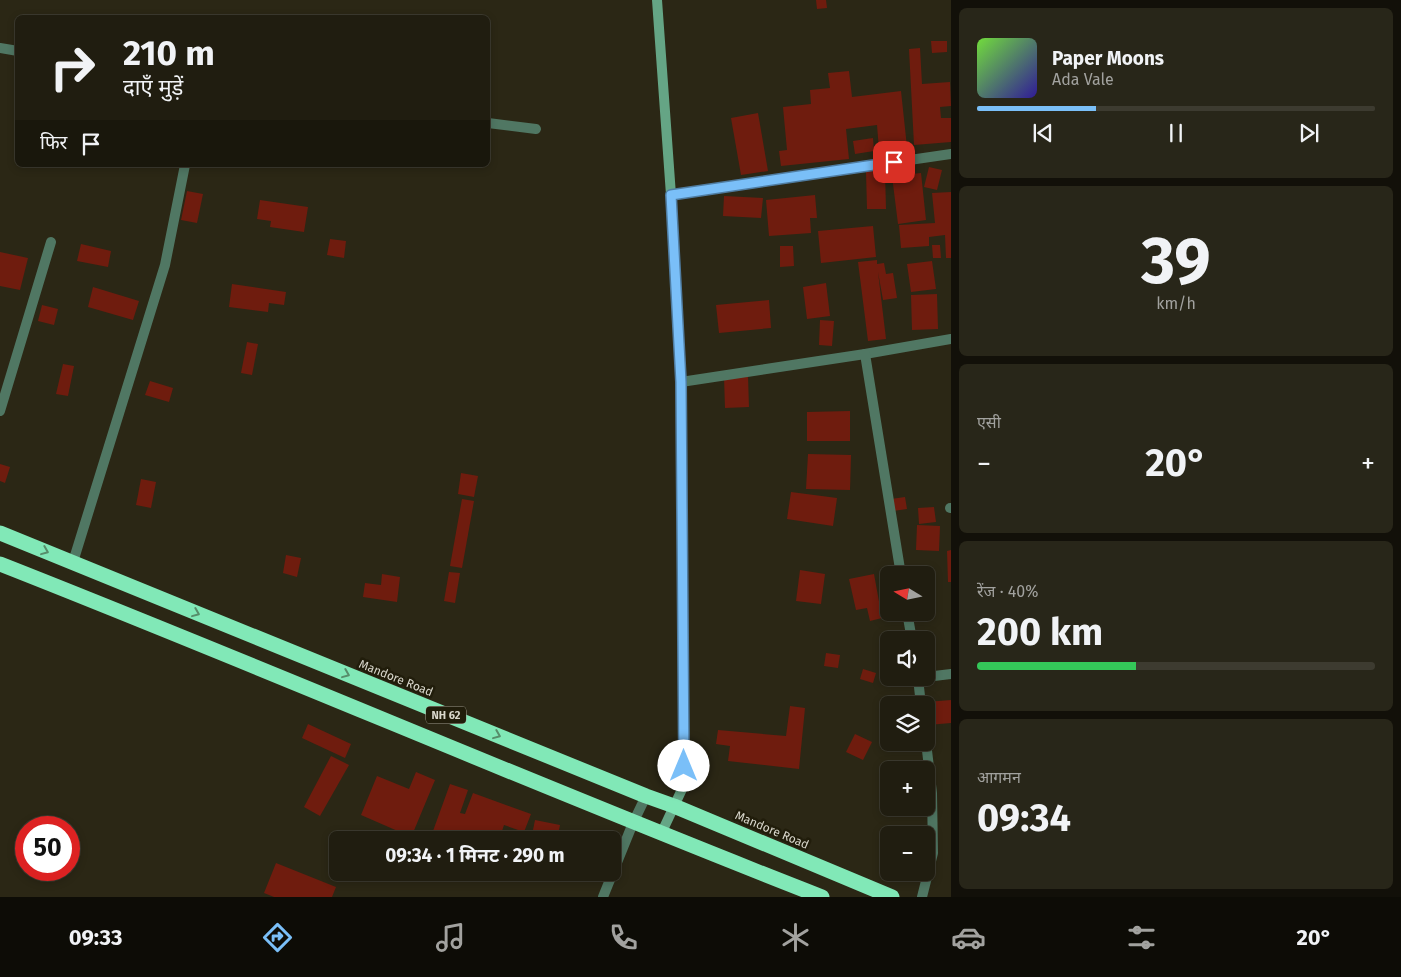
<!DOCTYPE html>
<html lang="hi">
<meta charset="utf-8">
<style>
:root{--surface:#201d10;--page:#282619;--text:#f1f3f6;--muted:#a2a29f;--line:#3d3b30;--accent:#7abff8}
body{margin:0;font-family:"Fira Sans","Noto Sans Devanagari",sans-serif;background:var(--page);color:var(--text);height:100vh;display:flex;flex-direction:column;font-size:19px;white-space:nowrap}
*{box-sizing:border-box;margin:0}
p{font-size:16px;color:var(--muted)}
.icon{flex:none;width:28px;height:28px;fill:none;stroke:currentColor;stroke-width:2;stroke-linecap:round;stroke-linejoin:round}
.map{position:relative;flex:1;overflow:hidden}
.side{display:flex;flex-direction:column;gap:8px;padding:8px;background:#121009;width:450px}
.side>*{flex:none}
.guide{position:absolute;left:15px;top:15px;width:475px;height:152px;border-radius:8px;box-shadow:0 2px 8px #0003,0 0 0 1px var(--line);background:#201d10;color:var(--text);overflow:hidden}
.needle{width:32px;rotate:280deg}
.fabs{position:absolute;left:880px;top:566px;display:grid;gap:10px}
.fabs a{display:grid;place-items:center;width:55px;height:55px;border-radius:8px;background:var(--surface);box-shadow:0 2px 8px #0003,0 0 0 1px var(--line);font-size:25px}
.speed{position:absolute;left:15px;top:816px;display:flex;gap:10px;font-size:25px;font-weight:700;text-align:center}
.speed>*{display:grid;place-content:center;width:65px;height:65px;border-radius:50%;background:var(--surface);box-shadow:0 2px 8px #0003,0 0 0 1px var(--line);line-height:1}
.speed .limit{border:8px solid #d22;background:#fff;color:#111}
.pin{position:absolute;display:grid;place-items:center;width:42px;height:42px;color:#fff;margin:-21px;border-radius:10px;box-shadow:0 2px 8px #0006}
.me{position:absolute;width:55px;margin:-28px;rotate:0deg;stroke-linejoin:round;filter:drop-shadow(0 0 4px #0008)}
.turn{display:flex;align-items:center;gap:18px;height:105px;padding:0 25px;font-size:22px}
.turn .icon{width:65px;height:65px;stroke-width:2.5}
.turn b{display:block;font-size:35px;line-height:42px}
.then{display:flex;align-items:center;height:48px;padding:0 25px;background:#0003;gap:10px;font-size:19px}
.big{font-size:38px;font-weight:700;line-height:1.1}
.side .card{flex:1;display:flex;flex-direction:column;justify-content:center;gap:8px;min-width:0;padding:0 18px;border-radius:8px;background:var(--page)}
.side .dial{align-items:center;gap:0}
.dial b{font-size:65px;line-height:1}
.song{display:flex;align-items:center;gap:15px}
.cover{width:60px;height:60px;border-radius:8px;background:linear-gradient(135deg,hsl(100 70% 55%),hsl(250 70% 35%))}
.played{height:5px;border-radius:2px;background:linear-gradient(90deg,var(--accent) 30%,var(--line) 30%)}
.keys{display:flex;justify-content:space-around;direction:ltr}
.heat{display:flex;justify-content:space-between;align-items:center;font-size:28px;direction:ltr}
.charge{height:8px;border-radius:4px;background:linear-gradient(90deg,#34c759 40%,var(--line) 0)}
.trip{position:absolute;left:329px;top:831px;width:292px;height:50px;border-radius:8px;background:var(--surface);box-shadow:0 2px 8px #0003,0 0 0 1px var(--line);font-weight:700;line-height:50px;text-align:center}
.dock{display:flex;height:80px;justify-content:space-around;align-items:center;background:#0d0c06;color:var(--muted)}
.dock .icon{width:35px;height:35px}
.dock .selected{color:var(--accent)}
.dock b{font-size:22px;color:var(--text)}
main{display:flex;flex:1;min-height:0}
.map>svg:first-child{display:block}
.building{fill:#6f1c0e}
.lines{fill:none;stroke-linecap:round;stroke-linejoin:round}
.street{stroke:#507763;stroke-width:10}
.secondary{stroke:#65a585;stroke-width:10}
.highway{stroke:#81e8b7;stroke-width:15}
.oneway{stroke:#568d6a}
.route-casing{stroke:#4f7ca1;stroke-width:12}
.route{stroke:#7abff8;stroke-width:9}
.labels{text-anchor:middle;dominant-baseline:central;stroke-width:5;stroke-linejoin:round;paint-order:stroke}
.shield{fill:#211d0b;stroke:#a29f92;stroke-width:1}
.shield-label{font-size:11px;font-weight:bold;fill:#d9d7cc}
.street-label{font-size:12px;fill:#d9d7cc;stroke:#211d0b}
</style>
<main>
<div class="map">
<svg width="951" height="897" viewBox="0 0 951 897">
<rect width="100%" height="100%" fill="#2b2715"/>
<g class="building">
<path d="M816,0H826L827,8L817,9Z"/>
<path d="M931,41H947V52L932,53Z"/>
<path d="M920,48L922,84L950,82L951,106L940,107L941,118H951V142L914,145L909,49Z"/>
<path d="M849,71L852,97L901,91L907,147L879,150L877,125L846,129L849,159L781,166L779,151L787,150L783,107L811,104L810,90L830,88L828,73Z"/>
<path d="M758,113L768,171L741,175L731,118Z"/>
<path d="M873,138L874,151L855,154L853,141Z"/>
<path d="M929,167L942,170L937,190L924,187Z"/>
<path d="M866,171H885L886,209H867Z"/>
<path d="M921,173L926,220L898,224L892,176Z"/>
<path d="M187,191L203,194L197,223L181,220Z"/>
<path d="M951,192V258H946L945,235L929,237V246L901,248L899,225L935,223L932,193Z"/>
<path d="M815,195L817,218H810L811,233L769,236L766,200Z"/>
<path d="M724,196L763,198L761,218L723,216Z"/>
<path d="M260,200L308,207L304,232L270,227L271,221L257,219Z"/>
<path d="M873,226L876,257L821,263L818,231Z"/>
<path d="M330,239L346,241L344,258L327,255Z"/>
<path d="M81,244L111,251L108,267L77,261Z"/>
<path d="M932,245H940L941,258H933Z"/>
<path d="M780,246H793L794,266L780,267Z"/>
<path d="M0,252L28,258L20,290L0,286Z"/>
<path d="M877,260V264L884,263L886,274L893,273L897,298L883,300L878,272L886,339L868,341L858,262Z"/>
<path d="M932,261L936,289L911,292L907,264Z"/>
<path d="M826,283L830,316L807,319L803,287Z"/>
<path d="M232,284L286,292L284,305L269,303L268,312L229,307Z"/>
<path d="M93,287L139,301L133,320L88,307Z"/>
<path d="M937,294L938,329L912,330L911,295Z"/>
<path d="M769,300L771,328L719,333L716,305Z"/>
<path d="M42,305L58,309L54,325L38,321Z"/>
<path d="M820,320L834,321L832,346L819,345Z"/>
<path d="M247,342L258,344L252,375L241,373Z"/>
<path d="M63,364L74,366L68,396L56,394Z"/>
<path d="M748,376L749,407L725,408L724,377Z"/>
<path d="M150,381L173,388L169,402L145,395Z"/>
<path d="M850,411V441H807V412Z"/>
<path d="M808,454L851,455L850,490L806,489Z"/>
<path d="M0,464L10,467L5,483L0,481Z"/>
<path d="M461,473L478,476L474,497L458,494Z"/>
<path d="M141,479L156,482L151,508L136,505Z"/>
<path d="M791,492L837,498L833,526L787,519Z"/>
<path d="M905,497L907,509L893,511L891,499Z"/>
<path d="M462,499L474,501L462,568L450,566Z"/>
<path d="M934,507L936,522L919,524L918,508Z"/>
<path d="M917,525L940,526L939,551L916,550Z"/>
<path d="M951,550V582H948L947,551Z"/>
<path d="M286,555L301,558L297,577L283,573Z"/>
<path d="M800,570L825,574L821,604L796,601Z"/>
<path d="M449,572L460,573L455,603L444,601Z"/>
<path d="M382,574L400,577L397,602L363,597L365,583L381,585Z"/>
<path d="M874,574L882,618L870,621L867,608L856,610L849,579Z"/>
<path d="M826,653L840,655L838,668L824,666Z"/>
<path d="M863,669L876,673L873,683L860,679Z"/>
<path d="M951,700V723L928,725L926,702Z"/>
<path d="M790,706L805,708L799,769L728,761L730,746L716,744L718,730L786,736Z"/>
<path d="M308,724L351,744L345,758L302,738Z"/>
<path d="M855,734L872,742L863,760L846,752Z"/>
<path d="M331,756L349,765L320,816L304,807Z"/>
<path d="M416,772L435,780L410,840H397L400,832L361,815L377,776L409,789Z"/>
<path d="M450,784L468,790L460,813L465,814L473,793L531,814L524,832L504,825L499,840H459L433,831Z"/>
<path d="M535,820L560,825L557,840H531Z"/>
<path d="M276,863L336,887L332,897H274L264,893Z"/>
</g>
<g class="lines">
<g class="street">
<path d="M0,48L18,51"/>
<path d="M488,123L536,129"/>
<path d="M671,195L951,154"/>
<path d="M865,354L951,339"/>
<path d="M681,382L865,354L901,575"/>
<path d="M0,411L51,242"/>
<path d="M950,508H951"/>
<path d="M73,562L165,265L185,165"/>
<path d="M907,612L912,640"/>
<path d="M926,677L951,674"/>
<path d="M918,678L921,705"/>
<path d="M603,897L633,823L646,796"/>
<path d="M922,897L933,853L932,793L926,742"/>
</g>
<path class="secondary" d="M657,0L671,195L681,382L684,785L661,834"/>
<g class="highway">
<path d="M0,533L646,796L674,806L892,897"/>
<path d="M0,564C275,672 547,790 822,897"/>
</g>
</g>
<defs><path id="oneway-chevron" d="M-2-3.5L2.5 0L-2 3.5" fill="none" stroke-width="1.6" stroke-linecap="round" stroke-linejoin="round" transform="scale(1.25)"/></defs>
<g class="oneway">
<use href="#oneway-chevron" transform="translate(45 551) rotate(22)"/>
<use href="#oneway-chevron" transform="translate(196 613) rotate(22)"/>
<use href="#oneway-chevron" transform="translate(346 674) rotate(22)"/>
<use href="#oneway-chevron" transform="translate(497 735) rotate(22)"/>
</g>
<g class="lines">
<g class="route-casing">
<path id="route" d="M684,766L681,382L671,195L894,162"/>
</g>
<use href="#route" class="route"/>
</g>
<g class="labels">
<rect class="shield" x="426" y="706.5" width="40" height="17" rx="4"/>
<g class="shield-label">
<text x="446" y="715">NH 62</text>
</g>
<g class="street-label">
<text transform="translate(396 678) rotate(22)">Mandore Road</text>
<text transform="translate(772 830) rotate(23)">Mandore Road</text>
</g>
</g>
</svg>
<div class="fabs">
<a><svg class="needle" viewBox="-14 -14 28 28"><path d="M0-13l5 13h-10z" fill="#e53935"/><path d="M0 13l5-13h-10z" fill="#a2a29f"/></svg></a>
<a><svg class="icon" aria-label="sound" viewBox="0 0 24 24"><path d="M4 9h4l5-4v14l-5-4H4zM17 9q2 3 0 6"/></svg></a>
<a><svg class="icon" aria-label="layers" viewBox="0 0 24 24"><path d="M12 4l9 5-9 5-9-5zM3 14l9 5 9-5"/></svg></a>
<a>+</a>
<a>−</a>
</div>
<div class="speed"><div class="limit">50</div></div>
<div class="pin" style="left:894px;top:162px;background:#d93025"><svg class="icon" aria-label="arrive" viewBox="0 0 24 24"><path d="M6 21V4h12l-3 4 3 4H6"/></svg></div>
<svg class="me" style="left:684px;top:766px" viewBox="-20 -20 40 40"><circle r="19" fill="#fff"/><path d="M0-13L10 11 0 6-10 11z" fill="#7abff8"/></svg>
<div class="trip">09:34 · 1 मिनट · 290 m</div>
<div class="guide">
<div class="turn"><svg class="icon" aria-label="right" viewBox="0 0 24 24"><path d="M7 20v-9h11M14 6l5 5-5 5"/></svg><div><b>210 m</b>दाएँ मुड़ें</div></div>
<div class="then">फिर<svg class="icon" aria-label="arrive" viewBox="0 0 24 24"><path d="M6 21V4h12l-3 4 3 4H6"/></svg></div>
</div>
</div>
<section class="side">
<div class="card">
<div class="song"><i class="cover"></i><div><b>Paper Moons</b><p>Ada Vale</p></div></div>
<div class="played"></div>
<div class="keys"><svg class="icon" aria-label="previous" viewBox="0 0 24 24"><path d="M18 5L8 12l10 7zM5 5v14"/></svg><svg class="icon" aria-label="pause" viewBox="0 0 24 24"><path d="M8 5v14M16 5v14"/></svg><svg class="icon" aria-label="next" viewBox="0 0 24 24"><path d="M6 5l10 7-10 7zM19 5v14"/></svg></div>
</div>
<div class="card dial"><b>39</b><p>km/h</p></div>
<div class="card"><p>एसी</p>
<div class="heat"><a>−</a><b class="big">20°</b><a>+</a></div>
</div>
<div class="card"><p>रेंज · 40%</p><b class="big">200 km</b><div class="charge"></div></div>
<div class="card"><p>आगमन</p><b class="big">09:34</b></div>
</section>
</main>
<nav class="dock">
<b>09:33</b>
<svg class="icon selected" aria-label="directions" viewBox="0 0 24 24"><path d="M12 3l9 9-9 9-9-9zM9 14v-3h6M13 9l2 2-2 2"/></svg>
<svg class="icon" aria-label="music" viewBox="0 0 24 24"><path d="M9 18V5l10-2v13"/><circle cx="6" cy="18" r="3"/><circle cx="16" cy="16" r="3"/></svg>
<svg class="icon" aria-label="phone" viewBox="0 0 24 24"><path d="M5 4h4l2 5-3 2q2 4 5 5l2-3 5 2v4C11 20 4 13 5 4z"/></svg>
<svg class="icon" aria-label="climate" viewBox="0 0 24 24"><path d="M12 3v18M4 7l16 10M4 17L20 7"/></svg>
<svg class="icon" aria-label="car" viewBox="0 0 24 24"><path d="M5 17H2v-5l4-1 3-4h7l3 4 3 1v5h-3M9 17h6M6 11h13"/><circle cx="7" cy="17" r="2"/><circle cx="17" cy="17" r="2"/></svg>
<svg class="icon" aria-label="filters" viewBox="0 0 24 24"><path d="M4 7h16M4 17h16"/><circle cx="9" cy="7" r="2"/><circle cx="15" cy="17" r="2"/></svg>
<b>20°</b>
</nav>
